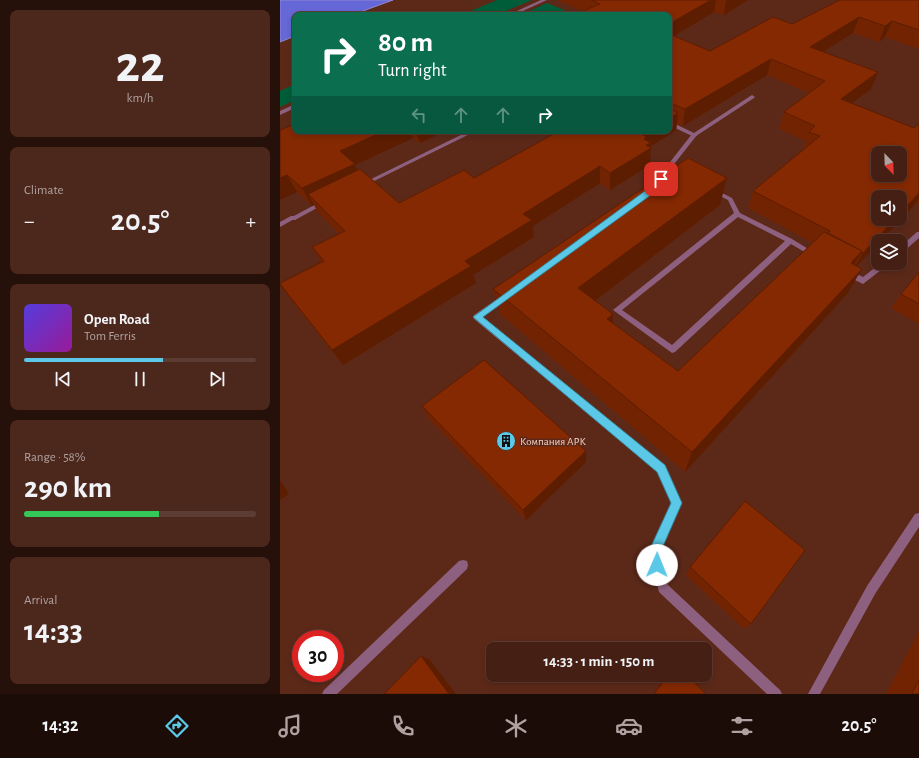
<!DOCTYPE html>
<meta charset="utf-8">
<style>
:root{--surface:#451f13;--page:#4c271c;--text:#f1f3f6;--muted:#b0a2a0;--line:#5d3d33;--accent:#5ac8e6}
body{margin:0;font-family:"Alegreya Sans",sans-serif;background:var(--page);color:var(--text);height:100vh;display:flex;flex-direction:column;font-size:15px;white-space:nowrap}
*{box-sizing:border-box;margin:0}
p{font-size:13px;color:var(--muted)}
.icon{flex:none;width:22px;height:22px;fill:none;stroke:currentColor;stroke-width:2;stroke-linecap:round;stroke-linejoin:round}
.map{position:relative;flex:1;overflow:hidden}
.drawer{display:flex;flex-direction:column;gap:10px;padding:10px;background:#26110a;width:280px}
.drawer>*{flex:none}
.hud{position:absolute;left:12px;top:12px;width:380px;height:122px;border-radius:8px;box-shadow:0 2px 6px #0003,0 0 0 1px var(--line);background:#0b6e4f;color:#fff;overflow:hidden}
.needle{width:26px;rotate:157deg}
.controls{position:absolute;left:591px;top:146px;display:grid;gap:8px}
.controls a{display:grid;place-items:center;width:36px;height:36px;border-radius:8px;background:var(--surface);box-shadow:0 2px 6px #0003,0 0 0 1px var(--line);font-size:20px}
.speed{position:absolute;left:12px;top:630px;display:flex;gap:8px;font-size:20px;font-weight:700;text-align:center}
.speed>*{display:grid;place-content:center;width:52px;height:52px;border-radius:50%;background:var(--surface);box-shadow:0 2px 6px #0003,0 0 0 1px var(--line);line-height:1}
.speed .limit{border:6px solid #d22;background:#fff;color:#111}
.pin{position:absolute;display:grid;place-items:center;width:34px;height:34px;color:#fff;margin:-17px;border-radius:8px;box-shadow:0 2px 6px #0006}
.me{position:absolute;width:44px;margin:-22px;rotate:1deg;stroke-linejoin:round;filter:drop-shadow(0 0 3px #0008)}
.turn{display:flex;align-items:center;gap:14px;height:84px;padding:0 20px;font-size:18px}
.turn .icon{width:52px;height:52px;stroke-width:2.5}
.turn b{display:block;font-size:28px;line-height:34px}
.lanes{display:flex;align-items:center;height:38px;padding:0 20px;background:#0003;justify-content:center;gap:20px;direction:ltr}
.lanes .off{opacity:.35}
.big{font-size:30px;font-weight:700;line-height:1.1}
.drawer .tile{flex:1;display:flex;flex-direction:column;justify-content:center;gap:6px;min-width:0;padding:0 14px;border-radius:8px;background:var(--page)}
.drawer .dial{align-items:center;gap:0}
.dial b{font-size:52px;line-height:1}
.song{display:flex;align-items:center;gap:12px}
.cover{width:48px;height:48px;border-radius:6px;background:linear-gradient(135deg,hsl(250 70% 55%),hsl(300 70% 35%))}
.played{height:4px;border-radius:2px;background:linear-gradient(90deg,var(--accent) 60%,var(--line) 60%)}
.keys{display:flex;justify-content:space-around;direction:ltr}
.heat{display:flex;justify-content:space-between;align-items:center;font-size:22px;direction:ltr}
.charge{height:6px;border-radius:3px;background:linear-gradient(90deg,#34c759 58%,var(--line) 0)}
.trip{position:absolute;left:206px;top:642px;width:226px;height:40px;border-radius:8px;background:var(--surface);box-shadow:0 2px 6px #0003,0 0 0 1px var(--line);font-weight:700;line-height:40px;text-align:center}
.dock{display:flex;height:64px;justify-content:space-around;align-items:center;background:#1c0c08;color:var(--muted)}
.dock .icon{width:28px;height:28px}
.dock .selected{color:var(--accent)}
.dock b{font-size:18px;color:var(--text)}
main{display:flex;flex:1;min-height:0}
.map>svg:first-child{display:block}
.green{fill:#005d39}
.water{fill:#6568d6;stroke:#8f87d1}
.lines{fill:none;stroke-linecap:round;stroke-linejoin:round}
.service{fill:#8e607f;fill-rule:evenodd}
.pedestrian{fill:#8e607f;fill-rule:evenodd}
.minor{fill:#8e607f;fill-rule:evenodd}
.wall{fill:#722302}
.shaded-wall{fill:#5d1d01}
.building{fill:#852902;stroke:#5d1d01;fill-rule:evenodd}
.route{fill:#5ac8e6;stroke:#3a8296}
.labels{text-anchor:middle;dominant-baseline:central;stroke-width:3;stroke-linejoin:round;paint-order:stroke}
.poi-label{font-size:11px;fill:#f0d0c5;stroke:#5c2919;text-anchor:start}
</style>
<main>
<section class="drawer">
<div class="tile dial"><b>22</b><p>km/h</p></div>
<div class="tile"><p>Climate</p>
<div class="heat"><a>−</a><b class="big">20.5°</b><a>+</a></div>
</div>
<div class="tile">
<div class="song"><i class="cover"></i><div><b>Open Road</b><p>Tom Ferris</p></div></div>
<div class="played"></div>
<div class="keys"><svg class="icon" aria-label="previous" viewBox="0 0 24 24"><path d="M18 5L8 12l10 7zM5 5v14"/></svg><svg class="icon" aria-label="pause" viewBox="0 0 24 24"><path d="M8 5v14M16 5v14"/></svg><svg class="icon" aria-label="next" viewBox="0 0 24 24"><path d="M6 5l10 7-10 7zM19 5v14"/></svg></div>
</div>
<div class="tile"><p>Range · 58%</p><b class="big">290 km</b><div class="charge"></div></div>
<div class="tile"><p>Arrival</p><b class="big">14:33</b></div>
</section>
<div class="map">
<svg width="639" height="694" viewBox="0 0 639 694">
<rect width="100%" height="100%" fill="#5c2919"/>
<g class="green">
<path d="M217,0H252L216,15H181Z"/>
<path d="M267,3L289,12L276,15H240Z"/>
<path d="M15,84V100L0,107V91Z"/>
</g>
<path class="water" d="M0,0H113L72,15H15V36L0,42Z"/>
<g class="lines">
<g class="service">
<path d="M472,95L475,97L474,98L416,136H412L389,125V121L414,133Z"/>
<path d="M189,131H196L86,185H82L81,184Z"/>
<path d="M434,189L452,198L460,213L512,239L538,255L537,257H533L511,244L395,352L392,353L333,310L454,213L448,200L432,192V190ZM458,217L505,241L392,345L342,310Z"/>
<path d="M44,200L47,202L46,203L15,220H11L10,218Z"/>
<path d="M637,232H639V238L622,253H620V247Z"/>
<path d="M601,263H610L583,284L565,275L564,273L568,270L583,277Z"/>
<path d="M639,513V527L595,594L540,694H528L587,586L635,514Z"/>
<path d="M183,560L187,561L188,565L187,569L57,694H42L44,690L179,561Z"/>
</g>
<g class="pedestrian">
<path d="M261,0H267L234,15H228Z"/>
<path d="M15,104V108L0,115V111Z"/>
</g>
<g class="minor">
<path d="M412,134L417,135L380,182H376V180Z"/>
<path d="M11,216H15L16,218L0,227V222Z"/>
<path d="M226,293L229,294L230,296L229,298L202,317L384,466L401,503L379,553L388,585L500,690L502,694H487L379,592L369,553L391,503L378,472L194,319L193,317L194,315Z"/>
</g>
</g>
<g class="wall">
<path d="M278,0H468L444,15L434,12L394,36L430,51L512,24L639,0V49L605,37L599,42L573,33L543,52L598,72L591,89L572,103L634,128L639,124V203L637,202L577,266L567,294L405,472L220,314L213,289L440,205L315,301L333,323L398,371L533,243L468,208L473,191L524,149H523L526,141L499,129L504,112L529,93L487,75L403,126L397,124L396,130L370,147V165L330,190L320,183L253,226L254,237L193,275L196,283L63,365L11,300L0,284L41,262L32,247L59,234L37,211L34,205L32,206L17,192L0,200V130L15,131H165L140,143L133,138L75,165L77,170L119,203L194,178L389,131L302,11L279,1Z"/>
<path d="M639,272V324L611,308L621,294Z"/>
<path d="M142,406L306,462L246,520L149,419Z"/>
<path d="M410,567L471,624L464,629L406,575Z"/>
<path d="M639,631V694H606Z"/>
<path d="M387,675H407L426,694H373Z"/>
</g>
<g class="shaded-wall">
<path d="M431,0H436L434,12L389,39V24Z"/>
<path d="M446,0H468L444,15Z"/>
<path d="M579,17L573,33L525,63L530,47Z"/>
<path d="M612,21L605,37L599,42L605,26Z"/>
<path d="M491,59L487,75L403,126L405,109Z"/>
<path d="M598,72L591,89L554,116L561,99Z"/>
<path d="M398,113L396,130L370,147V148H371L370,165L330,190V173L363,135L369,131H389V119Z"/>
<path d="M104,131H130L133,138L75,165L82,181L28,194L34,205L32,206L22,188L60,151Z"/>
<path d="M136,131H165L140,143Z"/>
<path d="M320,166V183L253,226L254,237L193,275L196,283L63,365L52,350L185,261L243,214Z"/>
<path d="M7,175L17,192L0,200V178Z"/>
<path d="M447,178L440,205L299,313L298,288Z"/>
<path d="M639,193V198L637,202L601,241H598V244L573,270L583,253L615,219H620V214Z"/>
<path d="M582,251L567,277L571,263Z"/>
<path d="M582,269L567,294L405,472L412,452Z"/>
<path d="M333,314L332,339L327,319Z"/>
<path d="M306,451V462L246,520L243,510Z"/>
<path d="M0,480L9,494L0,500Z"/>
<path d="M141,656L150,660L176,694H169Z"/>
</g>
<g class="building">
<path d="M312,0H431L389,24V15H293L320,4Z"/>
<path d="M560,0H639V30L612,21L605,26L579,17L530,47L598,72L561,99L634,128L639,124V193L620,214V197H598V219H615L583,253L581,252L582,251L548,233L550,231L473,191L540,136L529,132L535,126L504,112L545,81L491,59L405,109L390,103V109L398,113L389,119V34L430,51L493,17L512,24ZM598,153H620V175H598Z"/>
<path d="M15,124V131H104L60,151L75,164L22,188L7,175L0,178V130Z"/>
<path d="M279,131H369L363,135L367,137L364,139L371,143L366,145L371,148L330,173L320,166L243,214L252,220L185,261L191,266L52,350L0,284V283L44,261L32,247L65,231L28,194L80,169L119,203L184,170L194,178Z"/>
<path d="M408,158L447,178L298,288L333,314L327,319L398,371L544,232L582,251L571,263L582,269L412,452L213,289Z"/>
<path d="M639,272V304L621,294Z"/>
<path d="M204,360L306,451L243,510L142,406Z"/>
<path d="M465,501L525,550L471,624L410,567Z"/>
<path d="M141,656L169,694H104Z"/>
<path d="M388,675H407L426,694H374Z"/>
<path d="M639,680V694H632Z"/>
</g>
<path class="route" d="M378,177H381L384,179L375,192L203,317L385,465L402,503L380,553L383,565L381,569L377,571L373,569L368,553L391,503L377,472L193,317L369,188Z"/>
<defs>
<g id="building-disc" transform="scale(1)"><circle r="9.5" fill="#5ac8e6" stroke="#5c2919"/><path d="M-4-6H4V6H1V3H-1V6H-4ZM-2.5-4.3h1.7v1.8h-1.7ZM.8-4.3h1.7v1.8H.8ZM-2.5-1h1.7V.8h-1.7ZM.8-1h1.7V.8H.8Z" fill="#111"/></g>
</defs>
<g fill-rule="evenodd">
<use href="#building-disc" x="226" y="441"/>
</g>
<g class="labels">
<g class="poi-label">
<text x="240" y="441">Компания АРК</text>
</g>
</g>
</svg>
<div class="controls">
<a><svg class="needle" viewBox="-14 -14 28 28"><path d="M0-13l5 13h-10z" fill="#e53935"/><path d="M0 13l5-13h-10z" fill="#b0a2a0"/></svg></a>
<a><svg class="icon" aria-label="sound" viewBox="0 0 24 24"><path d="M4 9h4l5-4v14l-5-4H4zM17 9q2 3 0 6"/></svg></a>
<a><svg class="icon" aria-label="layers" viewBox="0 0 24 24"><path d="M12 4l9 5-9 5-9-5zM3 14l9 5 9-5"/></svg></a>
</div>
<div class="speed"><div class="limit">30</div></div>
<div class="pin" style="left:381px;top:179px;background:#d93025"><svg class="icon" aria-label="arrive" viewBox="0 0 24 24"><path d="M6 21V4h12l-3 4 3 4H6"/></svg></div>
<svg class="me" style="left:377px;top:565px" viewBox="-20 -20 40 40"><circle r="19" fill="#fff"/><path d="M0-13L10 11 0 6-10 11z" fill="#5ac8e6"/></svg>
<div class="trip">14:33 · 1 min · 150 m</div>
<div class="hud">
<div class="turn"><svg class="icon" aria-label="right" viewBox="0 0 24 24"><path d="M7 20v-9h11M14 6l5 5-5 5"/></svg><div><b>80 m</b>Turn right</div></div>
<div class="lanes"><svg class="icon off" aria-label="left" viewBox="0 0 24 24"><path d="M17 20v-9H6M10 6l-5 5 5 5"/></svg><svg class="icon off" aria-label="ahead" viewBox="0 0 24 24"><path d="M12 20V5M6 11l6-6 6 6"/></svg><svg class="icon off" aria-label="ahead" viewBox="0 0 24 24"><path d="M12 20V5M6 11l6-6 6 6"/></svg><svg class="icon" aria-label="right" viewBox="0 0 24 24"><path d="M7 20v-9h11M14 6l5 5-5 5"/></svg></div>
</div>
</div>
</main>
<nav class="dock">
<b>14:32</b>
<svg class="icon selected" aria-label="directions" viewBox="0 0 24 24"><path d="M12 3l9 9-9 9-9-9zM9 14v-3h6M13 9l2 2-2 2"/></svg>
<svg class="icon" aria-label="music" viewBox="0 0 24 24"><path d="M9 18V5l10-2v13"/><circle cx="6" cy="18" r="3"/><circle cx="16" cy="16" r="3"/></svg>
<svg class="icon" aria-label="phone" viewBox="0 0 24 24"><path d="M5 4h4l2 5-3 2q2 4 5 5l2-3 5 2v4C11 20 4 13 5 4z"/></svg>
<svg class="icon" aria-label="climate" viewBox="0 0 24 24"><path d="M12 3v18M4 7l16 10M4 17L20 7"/></svg>
<svg class="icon" aria-label="car" viewBox="0 0 24 24"><path d="M5 17H2v-5l4-1 3-4h7l3 4 3 1v5h-3M9 17h6M6 11h13"/><circle cx="7" cy="17" r="2"/><circle cx="17" cy="17" r="2"/></svg>
<svg class="icon" aria-label="filters" viewBox="0 0 24 24"><path d="M4 7h16M4 17h16"/><circle cx="9" cy="7" r="2"/><circle cx="15" cy="17" r="2"/></svg>
<b>20.5°</b>
</nav>
